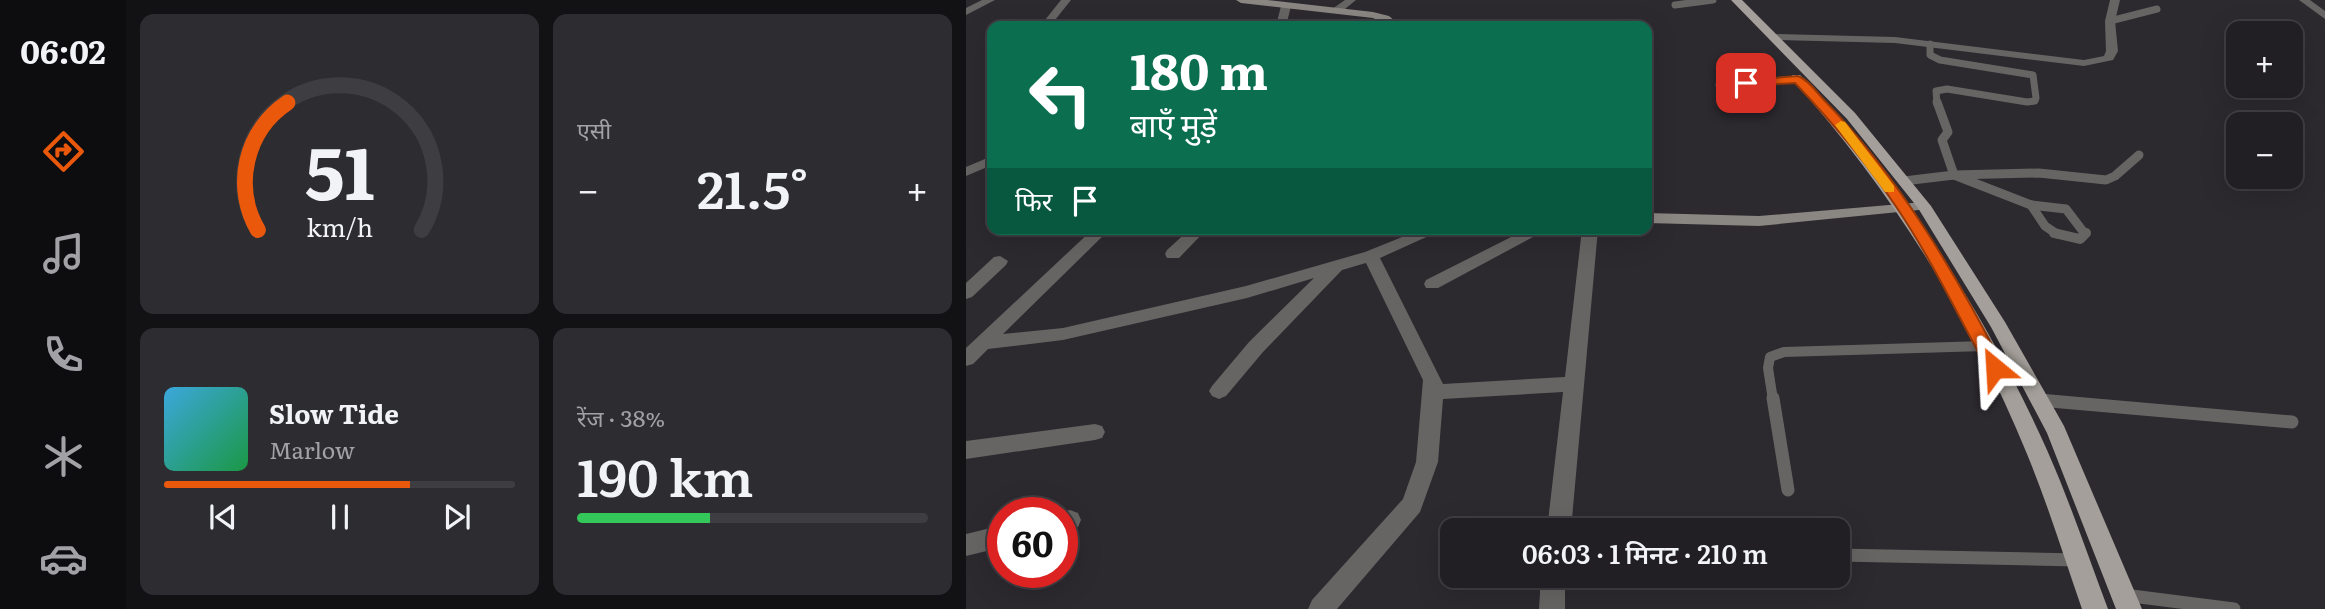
<!DOCTYPE html>
<html lang="hi">
<meta charset="utf-8">
<style>
:root{--surface:#211f23;--page:#2d2c30;--text:#f1f3f6;--muted:#a2a2a6;--line:#3e3d41;--accent:#ea580c}
body{margin:0;font-family:Literata,"Noto Sans Devanagari",serif;background:var(--page);color:var(--text);height:100vh;display:flex;flex-direction:column;font-size:26px;white-space:nowrap}
*{box-sizing:border-box;margin:0}
p{font-size:23px;color:var(--muted)}
.icon{flex:none;width:38px;height:38px;fill:none;stroke:currentColor;stroke-width:2;stroke-linecap:round;stroke-linejoin:round}
.map{position:relative;flex:1;overflow:hidden}
.details{display:flex;flex-direction:column;gap:14px;padding:14px;background:#121113;width:840px}
.details>*{flex:none}
.banner{position:absolute;left:21px;top:21px;width:665px;height:214px;border-radius:14px;box-shadow:0 7px 28px #0002,0 0 0 2px var(--line);background:#0b6e4f;color:#fff;overflow:hidden}
.controls{position:absolute;left:1260px;top:21px;display:grid;gap:14px}
.controls a{display:grid;place-items:center;width:77px;height:77px;border-radius:14px;background:var(--surface);box-shadow:0 7px 28px #0002,0 0 0 2px var(--line);font-size:35px}
.speed{position:absolute;left:21px;top:497px;display:flex;gap:14px;font-size:35px;font-weight:700;text-align:center}
.speed>*{display:grid;place-content:center;width:91px;height:91px;border-radius:50%;background:var(--surface);box-shadow:0 7px 28px #0002,0 0 0 2px var(--line);line-height:1}
.speed .limit{border:10px solid #d22;background:#fff;color:#111}
.pin{position:absolute;display:grid;place-items:center;width:60px;height:60px;color:#fff;margin:-30px;border-radius:14px;box-shadow:0 4px 10px #0006}
.me{position:absolute;width:77px;margin:-38px;rotate:333deg;stroke-linejoin:round;filter:drop-shadow(0 0 5px #0008)}
.turn{display:flex;align-items:center;gap:24px;height:147px;padding:0 28px;font-size:32px}
.turn .icon{width:91px;height:91px;stroke-width:2.5}
.turn b{display:block;font-size:49px;line-height:60px}
.then{display:flex;align-items:center;height:66px;padding:0 28px;background:#0003;gap:14px;font-size:26px}
.big{font-size:52px;font-weight:600;line-height:1.1}
.details .widget{flex:1;display:flex;flex-direction:column;justify-content:center;gap:10px;min-width:0;padding:0 24px;border-radius:14px;background:var(--page)}
.details .dial{align-items:center;gap:0}
.dial svg{height:182px;overflow:visible;fill:none;stroke:var(--line);stroke-width:7;stroke-linecap:round;text-anchor:middle}
.dial text{fill:var(--text);stroke:none}
.song{display:flex;align-items:center;gap:21px}
.cover{width:84px;height:84px;border-radius:10px;background:linear-gradient(135deg,hsl(200 70% 55%),hsl(140 70% 35%))}
.played{height:7px;border-radius:4px;background:linear-gradient(90deg,var(--accent) 70%,var(--line) 70%)}
.keys{display:flex;justify-content:space-around;direction:ltr}
.heat{display:flex;justify-content:space-between;align-items:center;font-size:38px;direction:ltr}
.charge{height:10px;border-radius:5px;background:linear-gradient(90deg,#34c759 38%,var(--line) 0)}
.details .tiles{flex:1;display:grid;gap:14px;grid-template-columns:repeat(2,1fr)}
.trip{position:absolute;left:474px;top:518px;width:410px;height:70px;border-radius:14px;background:var(--surface);box-shadow:0 7px 28px #0002,0 0 0 2px var(--line);font-weight:600;line-height:70px;text-align:center}
main{display:flex;flex:1;min-height:0}
.menu{display:flex;flex-direction:column;width:126px;justify-content:space-around;align-items:center;background:#0d0c0e;color:var(--muted)}
.menu .icon{width:49px;height:49px}
.menu .current{color:var(--accent)}
.menu b{font-size:32px;color:var(--text)}
.map>svg:first-child{display:block}
.lines{fill:none;stroke-linecap:round;stroke-linejoin:round}
.lane-far3{stroke:#676563;stroke-width:7}
.lane-far2{stroke:#676563;stroke-width:9}
.lane-far1{stroke:#676563;stroke-width:10}
.lane{stroke:#676563;stroke-width:13}
.street{fill:#676563;fill-rule:evenodd}
.secondary{fill:#8a8682;fill-rule:evenodd}
.primary{fill:#a49f9a;fill-rule:evenodd}
.route{fill:#ea580c;stroke:#983908;stroke-width:2}
.slow{fill:#f59e0b}
</style>
<main>
<nav class="menu">
<b>06:02</b>
<svg class="icon current" aria-label="directions" viewBox="0 0 24 24"><path d="M12 3l9 9-9 9-9-9zM9 14v-3h6M13 9l2 2-2 2"/></svg>
<svg class="icon" aria-label="music" viewBox="0 0 24 24"><path d="M9 18V5l10-2v13"/><circle cx="6" cy="18" r="3"/><circle cx="16" cy="16" r="3"/></svg>
<svg class="icon" aria-label="phone" viewBox="0 0 24 24"><path d="M5 4h4l2 5-3 2q2 4 5 5l2-3 5 2v4C11 20 4 13 5 4z"/></svg>
<svg class="icon" aria-label="climate" viewBox="0 0 24 24"><path d="M12 3v18M4 7l16 10M4 17L20 7"/></svg>
<svg class="icon" aria-label="car" viewBox="0 0 24 24"><path d="M5 17H2v-5l4-1 3-4h7l3 4 3 1v5h-3M9 17h6M6 11h13"/><circle cx="7" cy="17" r="2"/><circle cx="17" cy="17" r="2"/></svg>
</nav>
<section class="details">
<div class="tiles">
<div class="widget dial"><svg viewBox="0 0 100 80">
<path d="M14 69A42 42 0 1 1 86 69"/>
<path d="M14 69A42 42 0 0 1 27 13" stroke="#ea580c"/>
<text x="50" y="56" font-size="32" font-weight="700">51</text>
<text x="50" y="72" font-size="11">km/h</text>
</svg></div>
<div class="widget"><p>एसी</p>
<div class="heat"><a>−</a><b class="big">21.5°</b><a>+</a></div>
</div>
<div class="widget">
<div class="song"><i class="cover"></i><div><b>Slow Tide</b><p>Marlow</p></div></div>
<div class="played"></div>
<div class="keys"><svg class="icon" aria-label="previous" viewBox="0 0 24 24"><path d="M18 5L8 12l10 7zM5 5v14"/></svg><svg class="icon" aria-label="pause" viewBox="0 0 24 24"><path d="M8 5v14M16 5v14"/></svg><svg class="icon" aria-label="next" viewBox="0 0 24 24"><path d="M6 5l10 7-10 7zM19 5v14"/></svg></div>
</div>
<div class="widget"><p>रेंज · 38%</p><b class="big">190 km</b><div class="charge"></div></div>
</div>
</section>
<div class="map">
<svg width="1359" height="609" viewBox="0 0 1359 609">
<rect width="100%" height="100%" fill="#2c292f"/>
<g class="lines">
<g class="lane-far3">
<path d="M709,5L747,0"/>
<path d="M1144,21L1191,9"/>
<path d="M964,44V55L974,60L1067,75L1070,98L1069,101L1061,102L981,89L970,91L971,104"/>
<path d="M753,85L832,79"/>
</g>
<g class="lane-far2">
<path d="M938,181L988,175L976,140L982,132L971,102"/>
<path d="M1065,205L1100,209L1119,234"/>
<path d="M1065,205L1079,226L1091,234"/>
<path d="M1065,205L988,175L1073,173L1140,180L1149,176L1173,155"/>
</g>
<g class="lane-far1">
<path d="M1088,233L1114,239L1120,233"/>
<path d="M807,400L802,368L804,357L818,352L1019,346"/>
</g>
<g class="lane">
<path d="M807,398L822,490"/>
<path d="M1073,400L1326,422"/>
<path d="M872,555L1111,560"/>
<path d="M1158,595L1268,609"/>
</g>
<g class="street">
<path d="M16,0H29L0,15V8Z"/>
<path d="M95,0H105L89,20L90,26H80L79,20Z"/>
<path d="M379,0H390L374,13H366V9Z"/>
<path d="M1144,0H1154L1149,21L1152,51L1147,60L1118,66L929,43L807,40L802,37L807,34L929,37L1118,60L1138,56L1140,51L1139,21Z"/>
<path d="M1333,0H1344L1359,11V19Z"/>
<path d="M320,3L325,6L320,26H310L315,6Z"/>
<path d="M26,156V165L0,176V167Z"/>
<path d="M127,229H144L37,334L97,328L280,286L399,252L456,229H478L414,258L477,384L599,377L616,229H632L605,530H581L597,392L477,399L472,462L454,512L371,609H342L346,600L437,499L450,462L457,380L400,263L376,270L297,352L260,396L253,399L246,396L243,391L246,386L283,342L348,278L281,298L97,340L22,349L7,364L0,366V348Z"/>
<path d="M224,229H241L213,258H201L199,254L201,250Z"/>
<path d="M561,229H582L472,288H460L458,284L460,280Z"/>
<path d="M34,256L42,261L40,265L6,297L0,299V283L28,257Z"/>
<path d="M129,424L136,426L139,432L136,438L129,440L0,459V441Z"/>
<path d="M104,510L112,513L115,520L112,527L96,532V513H93Z"/>
<path d="M37,525V547L0,556V534Z"/>
<path d="M575,576H599V609H573Z"/>
</g>
<g class="secondary">
<path d="M270,0H301L407,12L423,16L435,26H424L407,18L275,3Z"/>
<path d="M958,202L965,206L963,209L793,226L681,223V213L793,216Z"/>
</g>
<g class="primary">
<path d="M765,0H776L889,113L965,206L1039,322L1098,426L1176,609H1150L1081,433L1025,327L952,208L881,119Z"/>
<path d="M826,75H834C937,186 1019,312 1081,450C1104,502 1122,556 1142,609H1116C1098,557 1082,505 1061,454C1005,317 925,190 826,79Z"/>
</g>
</g>
<path class="route" d="M832,76C843,80 851,93 859,101C933,177 990,274 1038,368L1035,372H1023C993,318 966,260 931,208C901,163 866,122 829,83L780,86L774,83L780,80Z"/>
<path class="slow" d="M875,121L879,122L928,186V192H919L869,125Z"/>
</svg>
<div class="controls">
<a>+</a>
<a>−</a>
</div>
<div class="speed"><div class="limit">60</div></div>
<div class="pin" style="left:780px;top:83px;background:#d93025"><svg class="icon" aria-label="arrive" viewBox="0 0 24 24"><path d="M6 21V4h12l-3 4 3 4H6"/></svg></div>
<svg class="me" style="left:1029px;top:368px" viewBox="-20 -20 40 40"><path d="M0-17L14 15 0 8-14 15z" fill="#ea580c" stroke="#fff" stroke-width="4"/></svg>
<div class="trip">06:03 · 1 मिनट · 210 m</div>
<div class="banner">
<div class="turn"><svg class="icon" aria-label="left" viewBox="0 0 24 24"><path d="M17 20v-9H6M10 6l-5 5 5 5"/></svg><div><b>180 m</b>बाएँ मुड़ें</div></div>
<div class="then">फिर<svg class="icon" aria-label="arrive" viewBox="0 0 24 24"><path d="M6 21V4h12l-3 4 3 4H6"/></svg></div>
</div>
</div>
</main>
